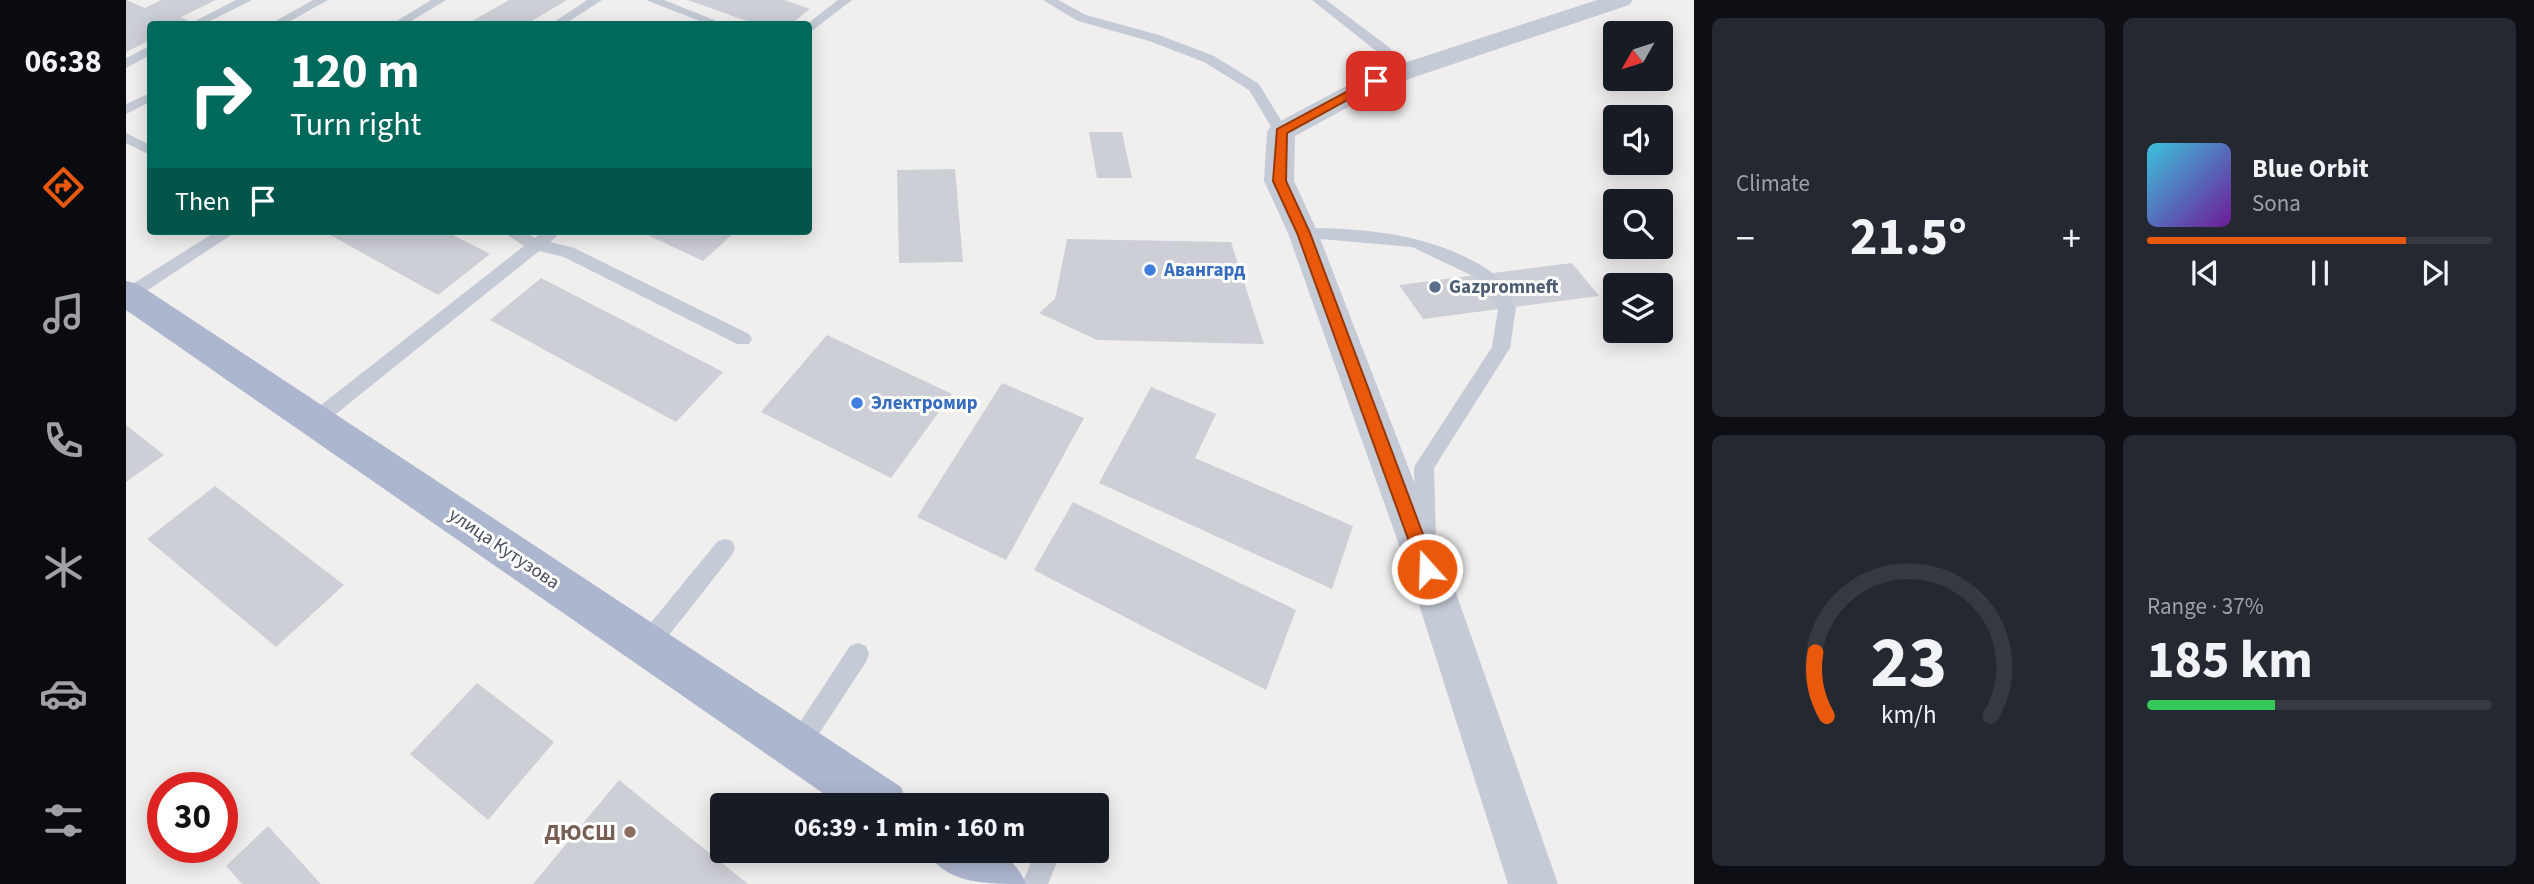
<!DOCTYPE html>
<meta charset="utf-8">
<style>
:root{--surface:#171b24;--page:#242831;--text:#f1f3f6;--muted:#9ea1a6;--line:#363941;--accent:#ea580c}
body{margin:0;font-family:"Source Sans 3",sans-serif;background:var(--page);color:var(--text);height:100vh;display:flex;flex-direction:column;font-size:26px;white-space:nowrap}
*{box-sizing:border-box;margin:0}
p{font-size:23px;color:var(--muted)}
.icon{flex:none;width:38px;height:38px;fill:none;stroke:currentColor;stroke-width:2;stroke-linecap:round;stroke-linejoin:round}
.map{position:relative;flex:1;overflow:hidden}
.details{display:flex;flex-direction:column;gap:18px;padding:18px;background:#0d0f14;width:840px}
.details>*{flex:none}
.banner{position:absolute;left:21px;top:21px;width:665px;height:214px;border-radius:7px;box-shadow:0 4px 18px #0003;background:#00695c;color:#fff;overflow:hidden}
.needle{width:46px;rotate:231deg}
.tools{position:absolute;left:1477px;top:21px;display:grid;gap:14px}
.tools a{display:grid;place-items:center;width:70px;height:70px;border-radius:7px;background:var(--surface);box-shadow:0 4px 18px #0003;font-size:35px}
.speed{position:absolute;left:21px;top:772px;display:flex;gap:14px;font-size:35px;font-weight:700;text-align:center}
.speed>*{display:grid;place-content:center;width:91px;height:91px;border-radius:50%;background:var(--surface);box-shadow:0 4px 18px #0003;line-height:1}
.speed .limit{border:10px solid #d22;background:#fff;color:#111}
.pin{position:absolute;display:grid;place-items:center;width:60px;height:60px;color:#fff;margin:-30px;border-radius:14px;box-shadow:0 4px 10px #0006}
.me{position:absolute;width:77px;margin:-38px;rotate:340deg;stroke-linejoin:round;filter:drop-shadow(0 0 5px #0008)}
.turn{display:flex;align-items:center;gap:24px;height:147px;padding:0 28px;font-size:32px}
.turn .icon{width:91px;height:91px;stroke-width:2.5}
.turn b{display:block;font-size:49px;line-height:60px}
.then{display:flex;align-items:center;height:66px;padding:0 28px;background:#0003;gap:14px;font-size:26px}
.big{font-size:52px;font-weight:700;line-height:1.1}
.details .card{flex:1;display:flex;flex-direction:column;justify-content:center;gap:10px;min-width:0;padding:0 24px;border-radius:10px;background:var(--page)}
.details .dial{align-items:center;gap:0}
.dial svg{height:182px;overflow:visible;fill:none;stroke:var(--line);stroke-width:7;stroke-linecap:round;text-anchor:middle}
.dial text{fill:var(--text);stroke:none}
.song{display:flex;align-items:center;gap:21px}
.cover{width:84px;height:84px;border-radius:10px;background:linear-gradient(135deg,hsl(190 70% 55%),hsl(280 70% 35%))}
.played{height:7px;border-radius:4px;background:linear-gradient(90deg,var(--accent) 75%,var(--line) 75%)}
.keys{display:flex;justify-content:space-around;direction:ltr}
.heat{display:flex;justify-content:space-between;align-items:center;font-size:38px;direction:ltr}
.charge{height:10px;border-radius:5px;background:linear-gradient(90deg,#34c759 37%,var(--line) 0)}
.details .tiles{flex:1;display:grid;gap:18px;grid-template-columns:repeat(2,1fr)}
.trip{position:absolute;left:584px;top:793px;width:399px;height:70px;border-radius:7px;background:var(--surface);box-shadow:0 4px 18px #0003;font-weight:700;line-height:70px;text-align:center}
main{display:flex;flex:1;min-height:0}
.tabs{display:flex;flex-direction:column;width:126px;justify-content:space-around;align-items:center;background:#090b0e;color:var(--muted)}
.tabs .icon{width:49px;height:49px}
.tabs .on{color:var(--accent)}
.tabs b{font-size:32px;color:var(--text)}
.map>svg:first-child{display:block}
.building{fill:#cdcfd6}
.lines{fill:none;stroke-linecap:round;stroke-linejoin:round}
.lane{fill:#c4cad6;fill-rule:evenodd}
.street{fill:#c4cad6;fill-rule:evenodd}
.primary{fill:#adb6cf;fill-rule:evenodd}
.route{fill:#ea580c;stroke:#983908;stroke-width:2}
.shop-dot{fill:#3f7fe0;stroke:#fff;stroke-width:2.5}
.service-dot{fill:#5c6f8a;stroke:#fff;stroke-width:2.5}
.education-dot{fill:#8d6e63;stroke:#fff;stroke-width:2.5}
.labels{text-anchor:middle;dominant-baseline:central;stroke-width:6;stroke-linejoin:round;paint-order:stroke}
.shop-label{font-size:19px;font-weight:bold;fill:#366cbe;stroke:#fff;text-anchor:start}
.service-label{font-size:19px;font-weight:bold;fill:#4e5e75;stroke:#fff;text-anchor:start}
.street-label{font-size:19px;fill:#464c5d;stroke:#fff}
.near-education-label{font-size:23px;font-weight:bold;fill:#785e54;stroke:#fff;text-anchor:end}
</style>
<main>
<nav class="tabs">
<b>06:38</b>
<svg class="icon on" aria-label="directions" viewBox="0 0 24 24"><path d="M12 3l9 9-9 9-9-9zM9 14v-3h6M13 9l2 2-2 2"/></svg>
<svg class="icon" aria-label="music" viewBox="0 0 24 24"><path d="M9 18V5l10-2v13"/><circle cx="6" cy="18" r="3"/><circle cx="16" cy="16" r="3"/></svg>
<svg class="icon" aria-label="phone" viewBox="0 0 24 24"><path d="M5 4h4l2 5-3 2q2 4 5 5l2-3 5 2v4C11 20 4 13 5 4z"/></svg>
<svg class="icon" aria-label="climate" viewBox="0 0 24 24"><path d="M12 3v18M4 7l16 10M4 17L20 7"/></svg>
<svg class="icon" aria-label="car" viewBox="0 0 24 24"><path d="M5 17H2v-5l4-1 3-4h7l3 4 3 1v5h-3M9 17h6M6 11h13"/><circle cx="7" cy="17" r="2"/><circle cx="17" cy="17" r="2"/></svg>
<svg class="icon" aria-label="filters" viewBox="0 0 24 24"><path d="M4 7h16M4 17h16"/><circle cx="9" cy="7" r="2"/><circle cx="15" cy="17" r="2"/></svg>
</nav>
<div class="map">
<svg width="1568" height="884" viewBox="0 0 1568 884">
<rect width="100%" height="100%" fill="#f1efee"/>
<g class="building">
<path d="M0,0L19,8L35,0H90L55,17L63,21L55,24H24V40L0,52Z"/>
<path d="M383,0H441L401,24H341Z"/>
<path d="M562,0H658L684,9L665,24H629Z"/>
<path d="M963,132H996L1006,178H971Z"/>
<path d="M829,169L837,262L773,263L771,170Z"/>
<path d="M197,231H319L364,254L312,295Z"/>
<path d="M513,231H610L577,261Z"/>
<path d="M941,239L1105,242L1138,344L971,340L913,313L929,299Z"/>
<path d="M1446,263L1473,296L1297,319L1273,285Z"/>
<path d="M415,278L597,372L550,422L364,320Z"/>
<path d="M701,335L826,394L765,478L635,412Z"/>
<path d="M876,383L958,418L880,560L791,517Z"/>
<path d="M1025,387L1090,414L1069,458L1227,526L1206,589L973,483Z"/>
<path d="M0,425L38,455L0,482Z"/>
<path d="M89,486L218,585L150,647L21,539Z"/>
<path d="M947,502L1170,610L1140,690L908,570Z"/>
<path d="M351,683L428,742L362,820L284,754Z"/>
<path d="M493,780L622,884H407Z"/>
<path d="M142,826L195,884H116L100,866Z"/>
</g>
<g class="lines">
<g class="lane">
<path d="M110,0H126L78,24H63Z"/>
<path d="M187,0H202L159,24H144Z"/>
<path d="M305,0H320L280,24H266Z"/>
<path d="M461,0H476L439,24H425Z"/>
<path d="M520,0H538L598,24H581Z"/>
<path d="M712,0H726L682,34L681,24Z"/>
<path d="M917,0H932L960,15L1033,35L1088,56L1133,84L1162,132L1155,136L1150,135L1123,90L1078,62L1023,41L952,21Z"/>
<path d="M1186,0H1200L1264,48L1280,73L1278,76H1268L1254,54Z"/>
<path d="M24,46V55L0,68V58Z"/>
<path d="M24,93V102L0,114V104Z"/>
<path d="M0,133L24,145V155L0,143Z"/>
<path d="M1177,228C1240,228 1306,234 1361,269C1372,276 1383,296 1390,308L1384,348L1308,468L1310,537L1307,543L1300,546L1293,543L1290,537L1288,467L1366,347L1372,309L1351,278L1286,247L1171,237L1169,233Z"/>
<path d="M91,231H111L8,299L0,301V288Z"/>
<path d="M375,231H396L409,238L417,231H436L424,242L448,248L623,334L626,339L623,344H611L438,257L413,251L195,426L188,429L181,426L179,421L181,416L398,246Z"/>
<path d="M599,539L606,541L609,548L606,555L529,653L521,656L513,653L510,645L513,637L592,541Z"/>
<path d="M732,643L740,646L743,654L740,662L679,755L671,759L663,755L659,747L663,739L724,646Z"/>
<path d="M910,850H936L922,884H896Z"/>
</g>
<path class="street" d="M1471,0H1507L1503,5L1259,87L1169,136L1168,181L1192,233L1322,570L1432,884H1382L1282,570L1162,233L1138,181L1141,132L1145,126L1241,75Z"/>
<g class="primary">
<path d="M0,281L12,284L775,787L782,805H714L0,310Z"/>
<path d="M800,850C842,850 881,838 900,884C858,884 819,884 800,850Z"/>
</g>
</g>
<path class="route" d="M1246,78L1256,81L1161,133L1160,181L1184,233L1310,569L1308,575L1301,577L1295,575L1293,569L1171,233L1147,181L1151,129Z"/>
<g class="shop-dot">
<circle cx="1024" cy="270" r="7"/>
<circle cx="731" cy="403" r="7"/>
</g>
<circle class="service-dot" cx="1309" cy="287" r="7"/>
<circle class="education-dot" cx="504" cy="832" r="7"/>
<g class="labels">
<g class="shop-label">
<text x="1038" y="270">Авангард</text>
<text x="745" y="403">Электромир</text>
</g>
<g class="service-label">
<text x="1323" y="287">Gazpromneft</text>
</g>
<g class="street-label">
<text transform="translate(378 549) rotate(34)">улица Кутузова</text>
</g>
<g class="near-education-label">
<text x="490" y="832">ДЮСШ</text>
</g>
</g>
</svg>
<div class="tools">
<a><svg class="needle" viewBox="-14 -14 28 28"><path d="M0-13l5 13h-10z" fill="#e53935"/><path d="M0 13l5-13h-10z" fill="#9ea1a6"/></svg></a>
<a><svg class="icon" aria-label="sound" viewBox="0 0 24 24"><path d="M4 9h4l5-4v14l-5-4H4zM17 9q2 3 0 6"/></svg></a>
<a><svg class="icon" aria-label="search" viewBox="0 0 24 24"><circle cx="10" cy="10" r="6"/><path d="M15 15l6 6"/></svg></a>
<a><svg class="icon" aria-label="layers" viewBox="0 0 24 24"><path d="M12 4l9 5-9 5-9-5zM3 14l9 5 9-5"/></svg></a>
</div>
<div class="speed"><div class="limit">30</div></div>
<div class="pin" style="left:1250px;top:81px;background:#d93025"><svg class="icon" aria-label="arrive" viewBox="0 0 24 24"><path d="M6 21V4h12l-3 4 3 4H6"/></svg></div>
<svg class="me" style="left:1301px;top:569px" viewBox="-20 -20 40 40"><circle r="17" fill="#ea580c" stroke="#fff" stroke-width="3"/><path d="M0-11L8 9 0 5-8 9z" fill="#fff"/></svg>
<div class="trip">06:39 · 1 min · 160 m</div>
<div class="banner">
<div class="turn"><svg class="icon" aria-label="right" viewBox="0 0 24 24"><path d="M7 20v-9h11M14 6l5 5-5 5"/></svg><div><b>120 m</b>Turn right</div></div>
<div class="then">Then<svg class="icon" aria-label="arrive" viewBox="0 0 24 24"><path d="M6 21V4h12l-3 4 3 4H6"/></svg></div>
</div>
</div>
<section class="details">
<div class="tiles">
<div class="card"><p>Climate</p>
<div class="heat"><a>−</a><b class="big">21.5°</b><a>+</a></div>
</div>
<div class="card">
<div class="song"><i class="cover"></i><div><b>Blue Orbit</b><p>Sona</p></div></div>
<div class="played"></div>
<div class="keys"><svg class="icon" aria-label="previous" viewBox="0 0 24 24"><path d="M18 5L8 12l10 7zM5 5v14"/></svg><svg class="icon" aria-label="pause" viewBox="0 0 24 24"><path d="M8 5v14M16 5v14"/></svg><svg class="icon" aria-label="next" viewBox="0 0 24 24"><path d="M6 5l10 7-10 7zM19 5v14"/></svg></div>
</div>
<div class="card dial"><svg viewBox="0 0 100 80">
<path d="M14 69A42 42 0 1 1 86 69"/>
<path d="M14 69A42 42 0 0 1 9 41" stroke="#ea580c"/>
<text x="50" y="56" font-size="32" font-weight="700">23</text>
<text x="50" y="72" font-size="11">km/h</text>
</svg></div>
<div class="card"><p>Range · 37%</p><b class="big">185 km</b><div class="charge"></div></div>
</div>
</section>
</main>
